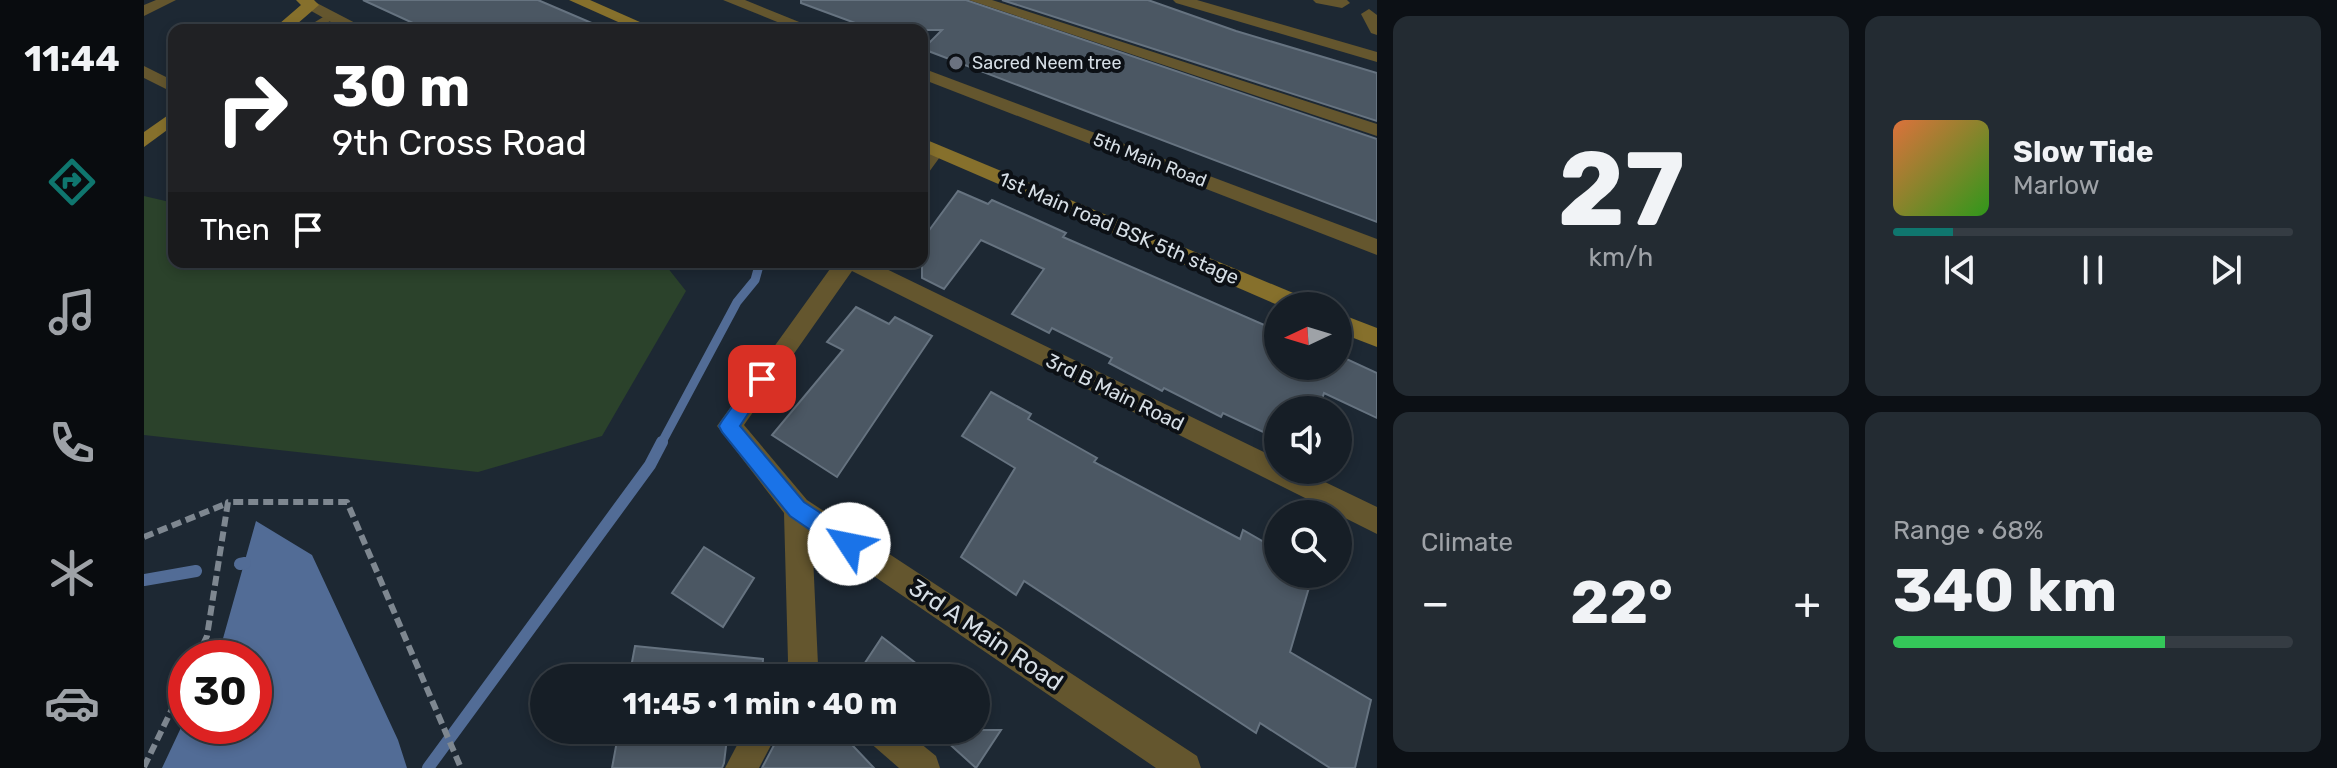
<!DOCTYPE html>
<meta charset="utf-8">
<style>
:root{--surface:#161e26;--page:#232b32;--text:#f1f3f6;--muted:#9ea2a7;--line:#353c43;--accent:#0f766e}
body{margin:0;font-family:Rubik,sans-serif;background:var(--page);color:var(--text);height:100vh;display:flex;flex-direction:column;font-size:30px;white-space:nowrap}
*{box-sizing:border-box;margin:0}
p{font-size:26px;color:var(--muted)}
.icon{flex:none;width:44px;height:44px;fill:none;stroke:currentColor;stroke-width:2;stroke-linecap:round;stroke-linejoin:round}
.map{position:relative;flex:1;overflow:hidden}
.details{display:flex;flex-direction:column;gap:16px;padding:16px;background:#0c1015;width:960px}
.details>*{flex:none}
.banner{position:absolute;left:24px;top:24px;width:760px;height:244px;border-radius:16px;box-shadow:0 4px 12px #0003,0 0 0 2px var(--line);background:#202124;color:#fff;overflow:hidden}
.needle{width:52px;rotate:266deg}
.tools{position:absolute;left:1120px;top:292px;display:grid;gap:16px}
.tools a{display:grid;place-items:center;width:88px;height:88px;border-radius:50%;background:var(--surface);box-shadow:0 4px 12px #0003,0 0 0 2px var(--line);font-size:40px}
.speed{position:absolute;left:24px;top:640px;display:flex;gap:16px;font-size:40px;font-weight:700;text-align:center}
.speed>*{display:grid;place-content:center;width:104px;height:104px;border-radius:50%;background:var(--surface);box-shadow:0 4px 12px #0003,0 0 0 2px var(--line);line-height:1}
.speed .limit{border:12px solid #d22;background:#fff;color:#111}
.pin{position:absolute;display:grid;place-items:center;width:68px;height:68px;color:#fff;margin:-34px;border-radius:16px;box-shadow:0 4px 12px #0006}
.me{position:absolute;width:88px;margin:-44px;rotate:304deg;stroke-linejoin:round;filter:drop-shadow(0 0 6px #0008)}
.turn{display:flex;align-items:center;gap:28px;height:168px;padding:0 32px;font-size:36px}
.turn .icon{width:104px;height:104px;stroke-width:2.5}
.turn b{display:block;font-size:56px;line-height:68px}
.then{display:flex;align-items:center;height:76px;padding:0 32px;background:#0003;gap:16px;font-size:30px}
.big{font-size:60px;font-weight:700;line-height:1.1}
.details .widget{flex:1;display:flex;flex-direction:column;justify-content:center;gap:12px;min-width:0;padding:0 28px;border-radius:16px;background:var(--page)}
.details .dial{align-items:center;gap:0}
.dial b{font-size:104px;line-height:1}
.song{display:flex;align-items:center;gap:24px}
.cover{width:96px;height:96px;border-radius:12px;background:linear-gradient(135deg,hsl(20 70% 55%),hsl(110 70% 35%))}
.played{height:8px;border-radius:4px;background:linear-gradient(90deg,var(--accent) 15%,var(--line) 15%)}
.keys{display:flex;justify-content:space-around;direction:ltr}
.heat{display:flex;justify-content:space-between;align-items:center;font-size:44px;direction:ltr}
.charge{height:12px;border-radius:6px;background:linear-gradient(90deg,#34c759 68%,var(--line) 0)}
.details .tiles{flex:1;display:grid;gap:16px;grid-template-columns:repeat(2,1fr)}
.trip{position:absolute;left:386px;top:664px;width:460px;height:80px;border-radius:40px;background:var(--surface);box-shadow:0 4px 12px #0003,0 0 0 2px var(--line);font-weight:700;line-height:80px;text-align:center}
main{display:flex;flex:1;min-height:0}
.tabs{display:flex;flex-direction:column;width:144px;justify-content:space-around;align-items:center;background:#090c0f;color:var(--muted)}
.tabs .icon{width:56px;height:56px}
.tabs .active{color:var(--accent)}
.tabs b{font-size:36px;color:var(--text)}
.map>svg:first-child{display:block}
.green{fill:#2b422b}
.water{fill:#526c96}
.lines{fill:none;stroke-linecap:round;stroke-linejoin:round}
.stream-far1{stroke:#526c96;stroke-width:9}
.stream{stroke:#526c96;stroke-width:12}
.building{fill:#4b5763;stroke:#667380;stroke-width:2}
.path{stroke:#7e8790;stroke-width:6;stroke-dasharray:10 5;stroke-linecap:butt}
.lane{fill:#64562e;fill-rule:evenodd}
.street{fill:#64562e;fill-rule:evenodd}
.secondary{fill:#86702c;fill-rule:evenodd}
.route{fill:#1a73e8;stroke:#114b97;stroke-width:2}
.worship-dot{fill:#6b7280;stroke:#0c1015;stroke-width:3}
.labels{text-anchor:middle;dominant-baseline:central;stroke-width:8;stroke-linejoin:round;paint-order:stroke}
.far-poi-label{font-size:18px;fill:#d6dee5;stroke:#0c1015;text-anchor:start}
.far-street-label{font-size:18px;fill:#d6dee5;stroke:#0c1015}
.street-label{font-size:20px;fill:#d6dee5;stroke:#0c1015}
.near-street-label{font-size:24px;fill:#d6dee5;stroke:#0c1015}
</style>
<main>
<nav class="tabs">
<b>11:44</b>
<svg class="icon active" aria-label="directions" viewBox="0 0 24 24"><path d="M12 3l9 9-9 9-9-9zM9 14v-3h6M13 9l2 2-2 2"/></svg>
<svg class="icon" aria-label="music" viewBox="0 0 24 24"><path d="M9 18V5l10-2v13"/><circle cx="6" cy="18" r="3"/><circle cx="16" cy="16" r="3"/></svg>
<svg class="icon" aria-label="phone" viewBox="0 0 24 24"><path d="M5 4h4l2 5-3 2q2 4 5 5l2-3 5 2v4C11 20 4 13 5 4z"/></svg>
<svg class="icon" aria-label="climate" viewBox="0 0 24 24"><path d="M12 3v18M4 7l16 10M4 17L20 7"/></svg>
<svg class="icon" aria-label="car" viewBox="0 0 24 24"><path d="M5 17H2v-5l4-1 3-4h7l3 4 3 1v5h-3M9 17h6M6 11h13"/><circle cx="7" cy="17" r="2"/><circle cx="17" cy="17" r="2"/></svg>
</nav>
<div class="map">
<svg width="1233" height="768" viewBox="0 0 1233 768">
<rect width="100%" height="100%" fill="#1d2833"/>
<path class="green" d="M0,196L30,203V262H519L542,291L458,436L334,472L0,435Z"/>
<path class="water" d="M112,521L168,555L254,740L263,768H18L42,717V726H110V658H70L78,642Z"/>
<g class="lines">
<path class="stream-far1" d="M517,444L593,302L611,280L616,262"/>
<g class="stream">
<path d="M96,564L101,563"/>
<path d="M0,580L52,571"/>
<path d="M284,768L506,465L518,442"/>
</g>
</g>
<g class="building">
<path d="M219,0H394L464,30H284Z"/>
<path d="M657,0H822L1233,139V222L779,49L798,30H730L657,3Z"/>
<path d="M858,0H1004L1092,31L1233,73V121Z"/>
<path d="M814,191L844,204L848,200L882,215L922,233L919,237L1134,331V366H1194V355L1233,373V418L1180,393L1175,410H1134V439L1079,413L1077,417L1020,388L1018,391L965,363L968,358L908,328L905,333L868,314L900,269L837,240L800,289L778,278V240Z"/>
<path d="M712,307L745,324L751,317L788,336L693,477L628,435L699,350L683,342Z"/>
<path d="M847,392L887,414L884,419L953,458L950,462L1096,539L1099,530L1134,550V574H1169L1146,652L1227,700L1211,768H1186L1116,723L1112,733L880,581L872,595L817,557L871,468L818,436Z"/>
<path d="M560,547L610,578L579,627L528,593Z"/>
<path d="M738,637L791,678H711Z"/>
<path d="M491,646L619,659L618,678H485Z"/>
<path d="M475,730H584L580,763L578,768H468Z"/>
<path d="M638,730H694L730,768H618Z"/>
<path d="M790,730H857L832,768Z"/>
</g>
<g class="lines">
<g class="path">
<path d="M0,537L84,503"/>
<path d="M53,658L63,636L84,502H203L317,768"/>
<path d="M0,767L42,680"/>
</g>
<path class="lane" d="M184,14L194,16L172,30H158Z"/>
<g class="street">
<path d="M12,0H32L0,16V5Z"/>
<path d="M167,0L219,27L221,30H201L162,8V2Z"/>
<path d="M579,0H601L675,30H653Z"/>
<path d="M825,0H848L1233,124V136Z"/>
<path d="M1029,0H1053L1233,52V62L1032,3Z"/>
<path d="M1169,0H1203L1206,3L1198,8L1172,3Z"/>
<path d="M1225,9L1233,15V35L1227,33L1217,14Z"/>
<path d="M0,66L30,81V93L0,78Z"/>
<path d="M778,68L1233,239V255L778,79Z"/>
<path d="M792,144L801,150L785,172L778,174C778,161 777,148 792,144Z"/>
<path d="M691,262H728L1134,459V470H1156L1233,507V534L708,271L600,425L663,500L1053,756L1057,768H1012L668,534L674,665L668,678H636L644,661L640,513L573,426Z"/>
<path d="M601,730H635L615,768H581Z"/>
<path d="M719,730H760L792,756L796,768H755L724,741Z"/>
</g>
<g class="secondary">
<path d="M152,0H170L175,5L146,30H128L157,5Z"/>
<path d="M425,0H446L514,30H492Z"/>
<path d="M30,111V125L0,147V132Z"/>
<path d="M778,138L1166,300L1169,306H1136L778,151Z"/>
<path d="M1194,313L1233,328V347L1194,332Z"/>
</g>
</g>
<path class="route" d="M618,372L625,374L627,379L596,426L660,502L712,536L715,544L712,551L705,554L697,551L646,516L578,432L575,426L578,421L612,374Z"/>
<circle class="worship-dot" cx="812" cy="63" r="8"/>
<g class="labels">
<g class="far-poi-label">
<text x="828" y="63">Sacred Neem tree</text>
</g>
<g class="far-street-label">
<text transform="translate(1006 160) rotate(21)">5th Main Road</text>
</g>
<g class="street-label">
<text transform="translate(975 228) rotate(23)">1st Main road BSK 5th stage</text>
<text transform="translate(971 392) rotate(26)">3rd B Main Road</text>
</g>
<g class="near-street-label">
<text transform="translate(842 635) rotate(34)">3rd A Main Road</text>
</g>
</g>
</svg>
<div class="tools">
<a><svg class="needle" viewBox="-14 -14 28 28"><path d="M0-13l5 13h-10z" fill="#e53935"/><path d="M0 13l5-13h-10z" fill="#9ea2a7"/></svg></a>
<a><svg class="icon" aria-label="sound" viewBox="0 0 24 24"><path d="M4 9h4l5-4v14l-5-4H4zM17 9q2 3 0 6"/></svg></a>
<a><svg class="icon" aria-label="search" viewBox="0 0 24 24"><circle cx="10" cy="10" r="6"/><path d="M15 15l6 6"/></svg></a>
</div>
<div class="speed"><div class="limit">30</div></div>
<div class="pin" style="left:618px;top:379px;background:#d93025"><svg class="icon" aria-label="arrive" viewBox="0 0 24 24"><path d="M6 21V4h12l-3 4 3 4H6"/></svg></div>
<svg class="me" style="left:705px;top:544px" viewBox="-20 -20 40 40"><circle r="19" fill="#fff"/><path d="M0-13L10 11 0 6-10 11z" fill="#1a73e8"/></svg>
<div class="trip">11:45 · 1 min · 40 m</div>
<div class="banner">
<div class="turn"><svg class="icon" aria-label="right" viewBox="0 0 24 24"><path d="M7 20v-9h11M14 6l5 5-5 5"/></svg><div><b>30 m</b>9th Cross Road</div></div>
<div class="then">Then<svg class="icon" aria-label="arrive" viewBox="0 0 24 24"><path d="M6 21V4h12l-3 4 3 4H6"/></svg></div>
</div>
</div>
<section class="details">
<div class="tiles">
<div class="widget dial"><b>27</b><p>km/h</p></div>
<div class="widget">
<div class="song"><i class="cover"></i><div><b>Slow Tide</b><p>Marlow</p></div></div>
<div class="played"></div>
<div class="keys"><svg class="icon" aria-label="previous" viewBox="0 0 24 24"><path d="M18 5L8 12l10 7zM5 5v14"/></svg><svg class="icon" aria-label="pause" viewBox="0 0 24 24"><path d="M8 5v14M16 5v14"/></svg><svg class="icon" aria-label="next" viewBox="0 0 24 24"><path d="M6 5l10 7-10 7zM19 5v14"/></svg></div>
</div>
<div class="widget"><p>Climate</p>
<div class="heat"><a>−</a><b class="big">22°</b><a>+</a></div>
</div>
<div class="widget"><p>Range · 68%</p><b class="big">340 km</b><div class="charge"></div></div>
</div>
</section>
</main>
